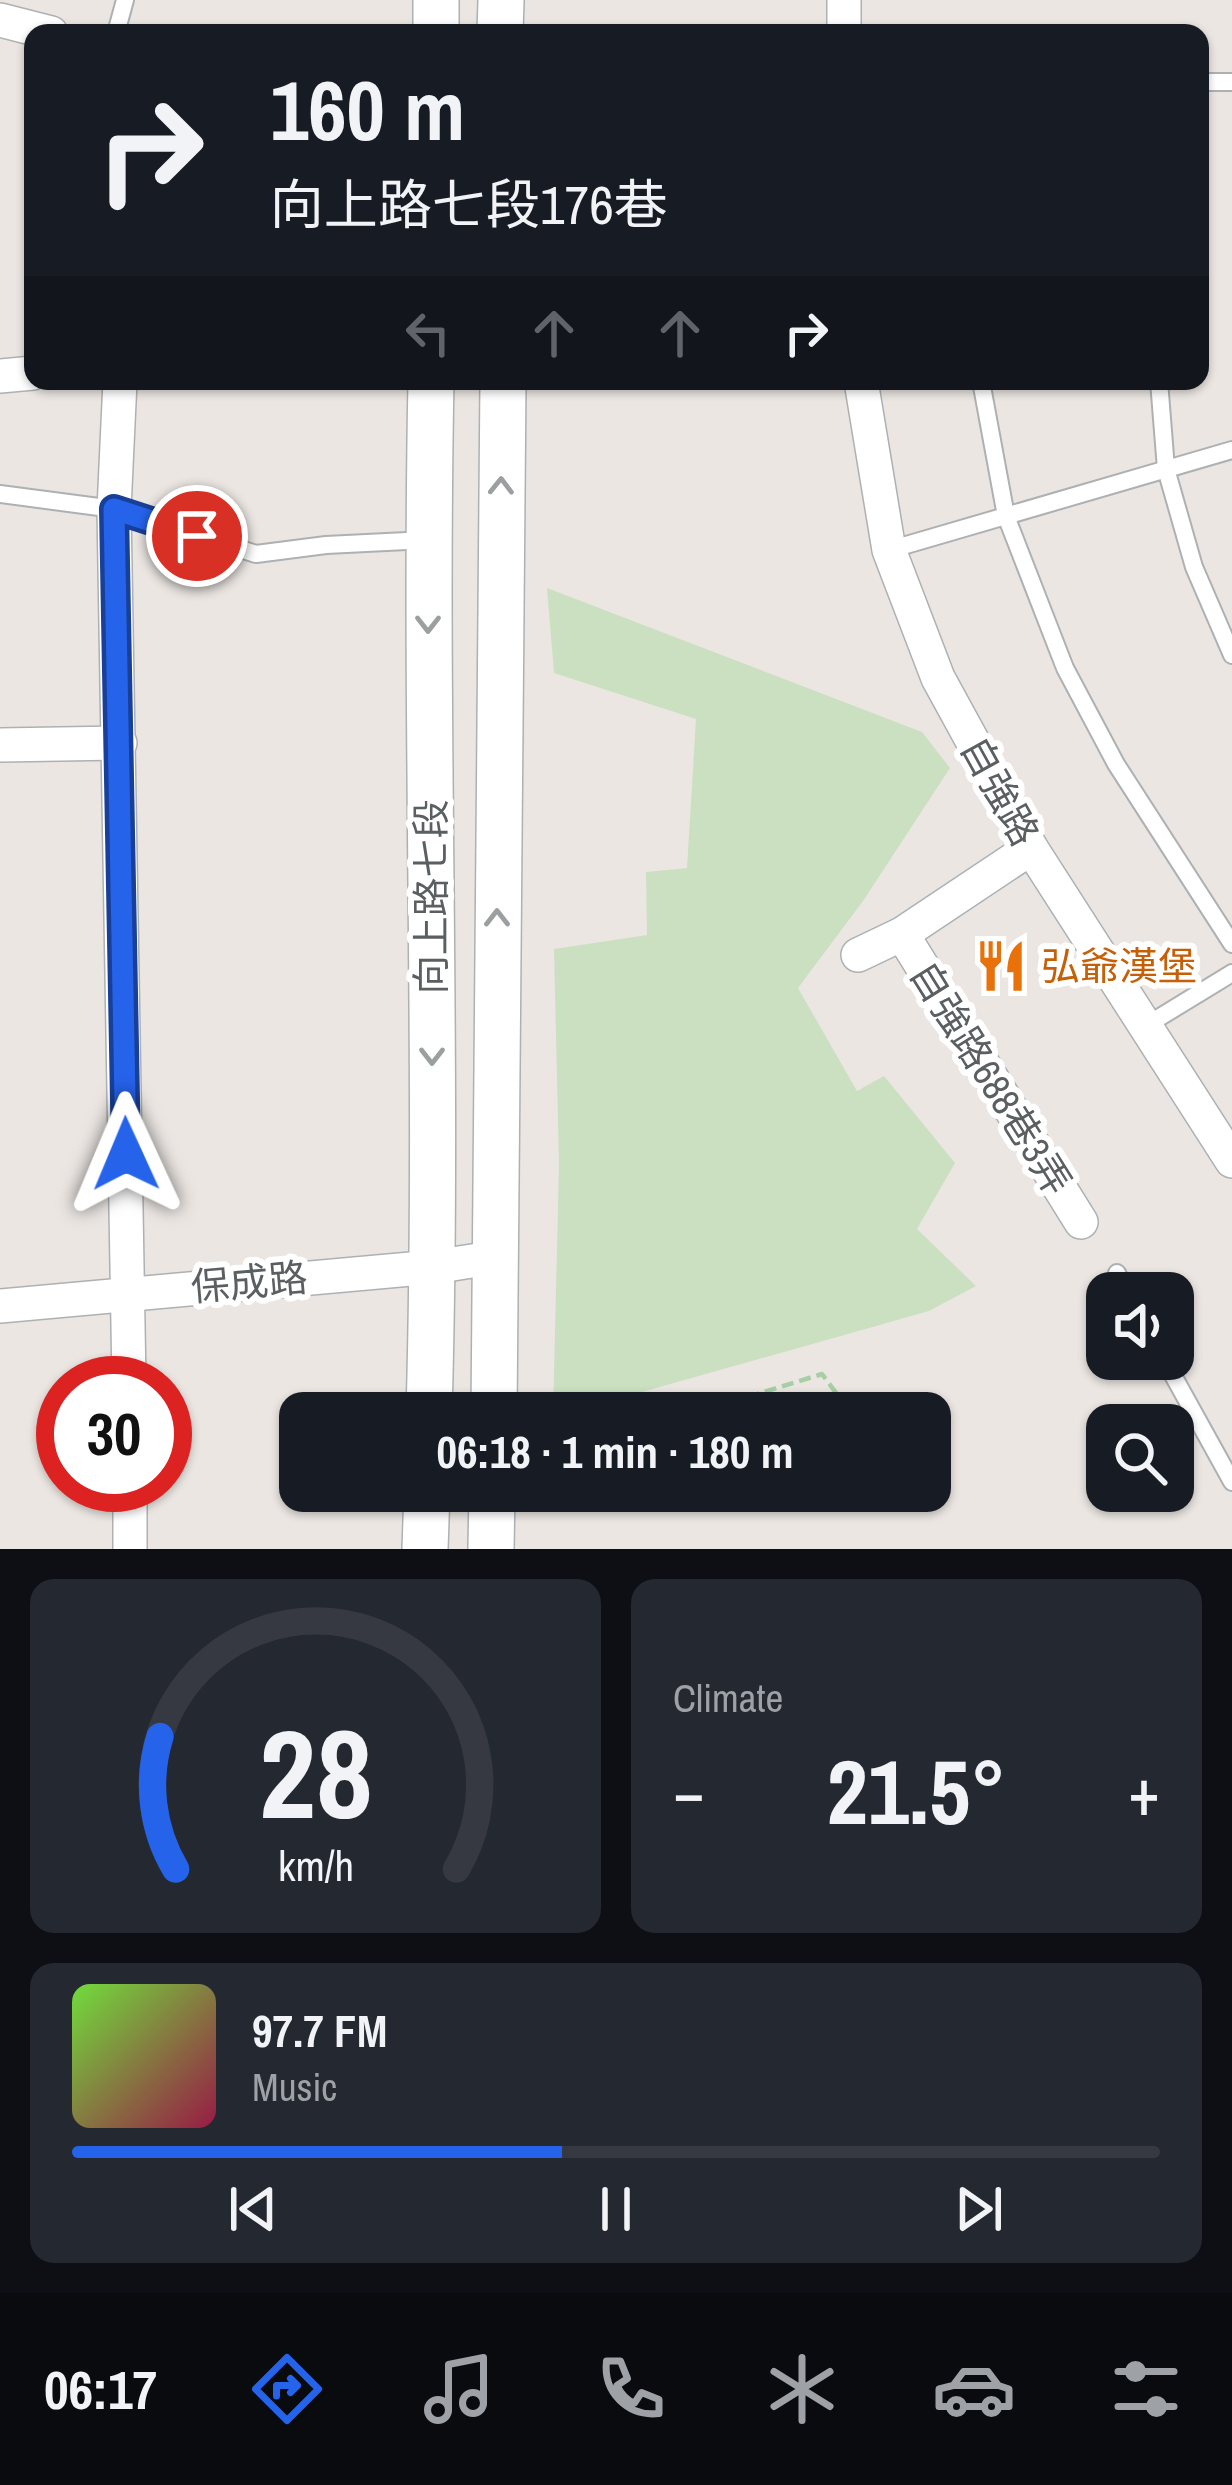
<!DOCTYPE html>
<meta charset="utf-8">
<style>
:root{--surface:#171b24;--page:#242831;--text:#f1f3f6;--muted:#9ea1a6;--line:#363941;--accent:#2563eb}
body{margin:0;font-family:"Archivo Narrow","Noto Sans TC",sans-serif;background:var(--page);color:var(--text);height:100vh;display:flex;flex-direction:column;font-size:45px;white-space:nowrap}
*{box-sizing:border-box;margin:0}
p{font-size:39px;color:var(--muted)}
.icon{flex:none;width:66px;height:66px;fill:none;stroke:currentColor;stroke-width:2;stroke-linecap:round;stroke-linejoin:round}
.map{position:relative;height:1549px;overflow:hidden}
.details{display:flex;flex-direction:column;gap:30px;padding:30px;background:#0d0f14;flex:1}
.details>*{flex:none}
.top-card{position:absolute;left:24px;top:24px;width:1185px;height:366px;border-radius:24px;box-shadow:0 3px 9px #0004;background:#171b24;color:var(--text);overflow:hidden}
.fabs{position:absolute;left:1086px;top:1272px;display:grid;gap:24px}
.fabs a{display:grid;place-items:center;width:108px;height:108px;border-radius:24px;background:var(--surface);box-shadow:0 3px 9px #0004;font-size:60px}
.speed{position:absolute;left:36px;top:1356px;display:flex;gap:24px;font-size:60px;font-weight:700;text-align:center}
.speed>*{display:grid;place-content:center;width:156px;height:156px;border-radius:50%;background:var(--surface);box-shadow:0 3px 9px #0004;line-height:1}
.speed .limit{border:18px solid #d22;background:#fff;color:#111}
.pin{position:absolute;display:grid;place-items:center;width:102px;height:102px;color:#fff;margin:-51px;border:6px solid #fff;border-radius:50%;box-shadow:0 3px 12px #0007}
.me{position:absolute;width:132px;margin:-66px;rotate:359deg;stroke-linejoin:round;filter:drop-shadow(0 0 9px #0008)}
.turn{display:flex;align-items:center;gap:42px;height:252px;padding:0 48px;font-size:54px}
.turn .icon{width:156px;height:156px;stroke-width:2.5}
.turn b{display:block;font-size:84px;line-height:102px}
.lanes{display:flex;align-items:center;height:114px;padding:0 48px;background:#0003;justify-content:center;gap:60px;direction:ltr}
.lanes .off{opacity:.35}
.big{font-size:90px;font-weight:700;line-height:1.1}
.details .widget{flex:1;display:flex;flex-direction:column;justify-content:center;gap:18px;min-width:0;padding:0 42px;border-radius:24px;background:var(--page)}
.details .dial{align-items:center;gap:0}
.dial svg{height:312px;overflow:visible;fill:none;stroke:var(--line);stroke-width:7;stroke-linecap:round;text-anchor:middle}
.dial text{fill:var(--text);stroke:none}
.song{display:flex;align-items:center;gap:36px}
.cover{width:144px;height:144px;border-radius:18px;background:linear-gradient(135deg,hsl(100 70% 55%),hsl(340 70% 35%))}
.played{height:12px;border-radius:6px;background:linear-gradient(90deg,var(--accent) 45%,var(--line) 45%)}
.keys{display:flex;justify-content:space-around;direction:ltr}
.heat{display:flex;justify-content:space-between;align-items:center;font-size:66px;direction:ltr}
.details .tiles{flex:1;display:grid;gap:30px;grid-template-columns:1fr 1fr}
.widget:last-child{grid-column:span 2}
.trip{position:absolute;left:279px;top:1392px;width:672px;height:120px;border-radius:24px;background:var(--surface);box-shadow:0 3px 9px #0004;font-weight:700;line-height:120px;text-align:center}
.tab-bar{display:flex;height:192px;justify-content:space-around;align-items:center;background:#090b0e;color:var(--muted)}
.tab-bar .icon{width:84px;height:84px}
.tab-bar .active{color:var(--accent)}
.tab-bar b{font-size:54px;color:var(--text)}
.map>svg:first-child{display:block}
.green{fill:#cbe0c1}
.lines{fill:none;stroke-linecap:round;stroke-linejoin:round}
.service-casing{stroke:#adb1b3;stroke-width:20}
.minor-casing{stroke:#adb1b3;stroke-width:36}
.secondary-casing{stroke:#acb1b3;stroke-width:48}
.path{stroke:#a7cea4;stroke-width:4.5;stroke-dasharray:12 6;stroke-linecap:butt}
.service{stroke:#fff;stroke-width:16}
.minor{stroke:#fff;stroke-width:33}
.secondary{stroke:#fff;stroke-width:45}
.oneway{stroke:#9c9fa0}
.route-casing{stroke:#184099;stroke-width:30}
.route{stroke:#2563eb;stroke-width:21}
.labels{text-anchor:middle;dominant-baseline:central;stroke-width:12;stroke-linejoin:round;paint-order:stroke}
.street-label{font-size:39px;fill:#5a5f61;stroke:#fff}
.food-label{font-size:39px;fill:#c56008;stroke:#fff;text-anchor:start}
</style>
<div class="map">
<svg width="1232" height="1549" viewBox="0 0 1232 1549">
<rect width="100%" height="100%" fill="#ebe6e2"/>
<path class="green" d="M547,588L922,732L950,768L863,901L798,988L857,1091L884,1076L955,1163L917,1229L976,1286L929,1311L568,1413H553L559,1165L554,949L647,935L646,872L687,868L696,719L554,673Z"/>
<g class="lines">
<g class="service-casing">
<g id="service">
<path d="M116,33L125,0"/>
<path d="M1200,82H1232"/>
<path d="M981,381L1006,516L1065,668L1116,764L1232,944"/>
<path d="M1159,381L1166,469L1194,567L1232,655"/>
<path d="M0,494L114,509L256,554L326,545L427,540"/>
<path d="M889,550L1232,450"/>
<path d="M1147,1025L1232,973"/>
<path d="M1117,1273L1127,1293"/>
<path d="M1164,1359L1232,1482"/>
</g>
</g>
<g class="minor-casing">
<g id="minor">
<path d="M0,20L51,33"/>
<path d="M844,33V0"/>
<path d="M0,376L33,373"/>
<path d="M120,381L114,509L129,1383"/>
<path d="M861,381L889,550L938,678L1031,848L1232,1161"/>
<path d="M0,745L120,743"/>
<path d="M902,934L1081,1222"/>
<path d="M858,955L902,934L1031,848"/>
<path d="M0,1306L433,1267L498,1257"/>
<path d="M130,1485V1549"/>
</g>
</g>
<g class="secondary-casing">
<g id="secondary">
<path d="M436,0V33"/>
<path d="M500,33L501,0"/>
<path d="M429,1413C439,1069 424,725 431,381"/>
<path d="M494,1413L503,381"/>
<path d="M425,1549L427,1491"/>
<path d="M491,1549L492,1491"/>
</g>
</g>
<path class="path" d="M696,1413L822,1374L851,1413"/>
<use href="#service" class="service"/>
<use href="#minor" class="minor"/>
<use href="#secondary" class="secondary"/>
</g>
<defs><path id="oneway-chevron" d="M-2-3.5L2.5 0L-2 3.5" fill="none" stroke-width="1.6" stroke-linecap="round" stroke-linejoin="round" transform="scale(3)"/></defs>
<g class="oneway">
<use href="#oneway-chevron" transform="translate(501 486) rotate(-89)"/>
<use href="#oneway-chevron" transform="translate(428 624) rotate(90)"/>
<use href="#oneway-chevron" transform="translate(497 918) rotate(-90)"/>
<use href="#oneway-chevron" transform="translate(432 1056) rotate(90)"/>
</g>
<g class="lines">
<g class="route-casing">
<path id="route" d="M126,1154L114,509L197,536"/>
</g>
<use href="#route" class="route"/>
</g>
<defs>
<g id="restaurant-bare" transform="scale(4.14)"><path d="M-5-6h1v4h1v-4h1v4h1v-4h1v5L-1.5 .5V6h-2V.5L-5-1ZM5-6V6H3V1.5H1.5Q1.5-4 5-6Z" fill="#e8710a" stroke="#fff" stroke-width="2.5" paint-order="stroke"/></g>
</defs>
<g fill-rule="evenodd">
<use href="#restaurant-bare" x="1001" y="966"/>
</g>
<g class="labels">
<g class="street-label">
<text transform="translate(1000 791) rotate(61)">自強路</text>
<text transform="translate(431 897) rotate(-90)">向上路七段</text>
<text transform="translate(991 1078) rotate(58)">自強路688巷3弄</text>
<text transform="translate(249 1282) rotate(-5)">保成路</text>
</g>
<g class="food-label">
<text x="1041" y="966">弘爺漢堡</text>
</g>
</g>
</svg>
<div class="fabs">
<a><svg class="icon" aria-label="sound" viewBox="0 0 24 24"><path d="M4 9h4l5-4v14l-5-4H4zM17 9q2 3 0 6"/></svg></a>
<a><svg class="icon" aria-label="search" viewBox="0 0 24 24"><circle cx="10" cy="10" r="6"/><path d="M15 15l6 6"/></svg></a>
</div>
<div class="speed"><div class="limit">30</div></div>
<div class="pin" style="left:197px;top:536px;background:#d93025"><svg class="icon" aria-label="arrive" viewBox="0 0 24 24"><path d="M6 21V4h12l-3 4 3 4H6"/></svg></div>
<svg class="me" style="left:126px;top:1154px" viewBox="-20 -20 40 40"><path d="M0-17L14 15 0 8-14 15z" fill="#2563eb" stroke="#fff" stroke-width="4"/></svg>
<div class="trip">06:18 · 1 min · 180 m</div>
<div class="top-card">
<div class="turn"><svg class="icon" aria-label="right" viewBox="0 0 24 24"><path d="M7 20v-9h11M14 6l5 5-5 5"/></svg><div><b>160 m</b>向上路七段176巷</div></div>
<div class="lanes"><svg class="icon off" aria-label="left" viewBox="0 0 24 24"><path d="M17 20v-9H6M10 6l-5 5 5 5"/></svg><svg class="icon off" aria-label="ahead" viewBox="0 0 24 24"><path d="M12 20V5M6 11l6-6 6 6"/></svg><svg class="icon off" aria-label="ahead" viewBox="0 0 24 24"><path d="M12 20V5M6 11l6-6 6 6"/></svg><svg class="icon" aria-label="right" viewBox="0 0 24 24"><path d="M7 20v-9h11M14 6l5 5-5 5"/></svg></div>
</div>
</div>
<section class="details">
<div class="tiles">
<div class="widget dial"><svg viewBox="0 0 100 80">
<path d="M14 69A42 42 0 1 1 86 69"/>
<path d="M14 69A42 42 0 0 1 10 35" stroke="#2563eb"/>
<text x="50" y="56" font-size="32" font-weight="700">28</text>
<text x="50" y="72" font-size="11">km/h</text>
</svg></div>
<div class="widget"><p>Climate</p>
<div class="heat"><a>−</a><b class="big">21.5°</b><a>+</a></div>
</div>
<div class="widget">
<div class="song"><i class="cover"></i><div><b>97.7 FM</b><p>Music</p></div></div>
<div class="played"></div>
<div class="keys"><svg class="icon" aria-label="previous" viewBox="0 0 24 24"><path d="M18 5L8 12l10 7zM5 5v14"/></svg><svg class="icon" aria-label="pause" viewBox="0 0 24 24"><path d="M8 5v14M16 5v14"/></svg><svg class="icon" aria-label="next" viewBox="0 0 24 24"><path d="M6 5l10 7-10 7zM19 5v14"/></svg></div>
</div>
</div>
</section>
<nav class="tab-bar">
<b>06:17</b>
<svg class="icon active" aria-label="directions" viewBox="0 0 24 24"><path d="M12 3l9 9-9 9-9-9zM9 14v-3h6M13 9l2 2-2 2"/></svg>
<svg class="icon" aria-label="music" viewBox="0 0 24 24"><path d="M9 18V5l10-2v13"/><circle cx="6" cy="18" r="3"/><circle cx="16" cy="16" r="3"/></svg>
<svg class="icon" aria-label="phone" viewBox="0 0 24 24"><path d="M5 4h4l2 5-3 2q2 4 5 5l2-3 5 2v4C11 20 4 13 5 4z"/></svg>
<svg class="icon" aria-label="climate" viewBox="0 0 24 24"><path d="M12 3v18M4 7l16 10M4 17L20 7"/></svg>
<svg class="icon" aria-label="car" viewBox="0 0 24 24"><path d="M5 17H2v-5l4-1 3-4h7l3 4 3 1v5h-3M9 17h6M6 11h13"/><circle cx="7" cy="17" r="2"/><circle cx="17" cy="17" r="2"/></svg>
<svg class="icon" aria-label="filters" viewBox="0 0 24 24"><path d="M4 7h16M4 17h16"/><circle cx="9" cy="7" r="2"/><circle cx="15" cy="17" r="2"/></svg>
</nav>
